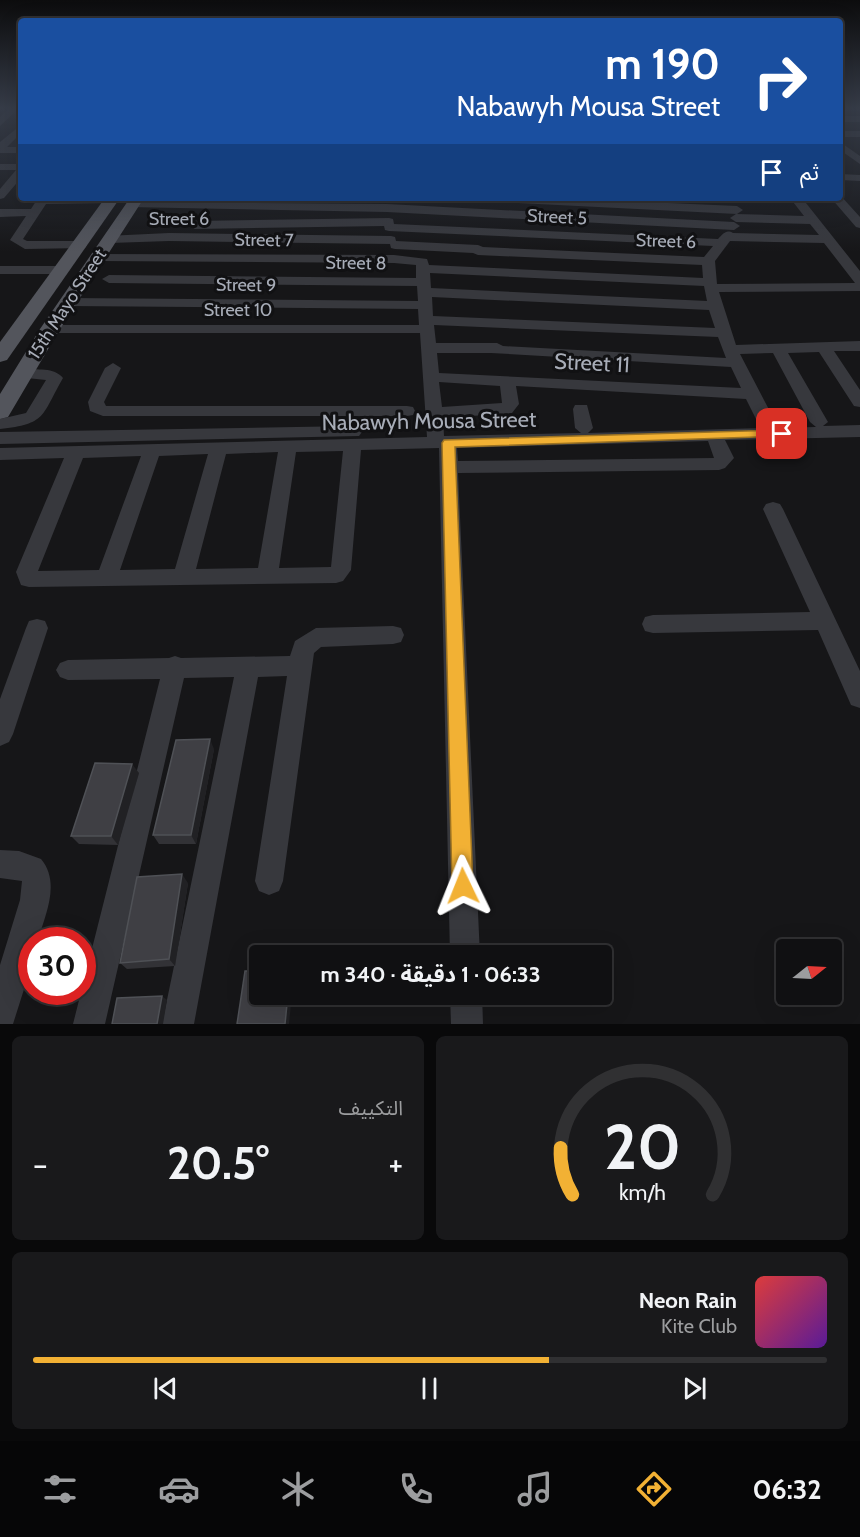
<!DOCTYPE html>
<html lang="ar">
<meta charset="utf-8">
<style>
:root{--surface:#101012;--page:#19191b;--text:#f1f3f6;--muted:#9c9d9f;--line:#303032;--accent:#f2b134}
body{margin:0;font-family:Cabin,"Noto Sans Arabic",sans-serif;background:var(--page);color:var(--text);direction:rtl;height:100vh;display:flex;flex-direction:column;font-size:22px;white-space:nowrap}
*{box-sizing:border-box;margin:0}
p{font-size:20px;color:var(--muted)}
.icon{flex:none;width:33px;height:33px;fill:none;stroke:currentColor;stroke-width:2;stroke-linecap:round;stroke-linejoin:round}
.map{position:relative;height:1024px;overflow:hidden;direction:ltr}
.details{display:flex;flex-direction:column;gap:12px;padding:12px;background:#09090a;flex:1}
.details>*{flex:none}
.hud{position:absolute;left:18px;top:18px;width:825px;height:183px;border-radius:6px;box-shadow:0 6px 24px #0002,0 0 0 2px var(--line);direction:rtl;background:#1a4fa0;color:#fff;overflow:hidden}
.needle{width:39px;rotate:72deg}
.tools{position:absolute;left:776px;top:939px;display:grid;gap:12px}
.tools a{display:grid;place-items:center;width:66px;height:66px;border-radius:6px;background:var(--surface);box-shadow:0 6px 24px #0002,0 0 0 2px var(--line);font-size:30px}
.speed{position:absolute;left:18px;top:927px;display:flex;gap:12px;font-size:30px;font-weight:700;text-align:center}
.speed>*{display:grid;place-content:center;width:78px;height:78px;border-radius:50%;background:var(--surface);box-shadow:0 6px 24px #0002,0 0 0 2px var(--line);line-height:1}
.speed .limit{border:9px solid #d22;background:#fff;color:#111}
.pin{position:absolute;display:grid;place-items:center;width:51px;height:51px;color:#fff;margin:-26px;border-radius:12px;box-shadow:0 3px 9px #0006}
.me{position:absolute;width:66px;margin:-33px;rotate:358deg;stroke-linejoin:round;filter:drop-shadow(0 0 4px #0008)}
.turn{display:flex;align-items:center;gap:21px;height:126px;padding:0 24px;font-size:27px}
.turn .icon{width:78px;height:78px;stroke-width:2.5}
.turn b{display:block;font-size:42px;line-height:51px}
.then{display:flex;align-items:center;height:57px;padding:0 24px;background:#0003;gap:12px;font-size:22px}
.big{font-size:45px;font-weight:700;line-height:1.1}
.details .card{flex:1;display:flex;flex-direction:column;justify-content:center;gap:9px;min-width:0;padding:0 21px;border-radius:9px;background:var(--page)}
.details .dial{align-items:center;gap:0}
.dial svg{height:156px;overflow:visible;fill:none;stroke:var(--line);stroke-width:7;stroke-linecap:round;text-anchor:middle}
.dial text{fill:var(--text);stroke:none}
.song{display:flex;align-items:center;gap:18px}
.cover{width:72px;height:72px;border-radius:9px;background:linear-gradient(135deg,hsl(0 70% 55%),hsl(270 70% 35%))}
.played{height:6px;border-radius:3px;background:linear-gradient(90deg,var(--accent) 65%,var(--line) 65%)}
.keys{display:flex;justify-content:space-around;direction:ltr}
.heat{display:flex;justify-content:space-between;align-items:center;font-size:33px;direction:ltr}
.details .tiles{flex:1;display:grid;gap:12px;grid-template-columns:1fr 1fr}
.card:last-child{grid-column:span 2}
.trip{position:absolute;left:249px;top:945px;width:363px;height:60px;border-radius:6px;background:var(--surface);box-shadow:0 6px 24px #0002,0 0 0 2px var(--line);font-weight:700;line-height:60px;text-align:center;direction:rtl}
.tabs{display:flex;height:96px;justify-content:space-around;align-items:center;background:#060607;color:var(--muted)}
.tabs .icon{width:42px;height:42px}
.tabs .active{color:var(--accent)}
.tabs b{font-size:27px;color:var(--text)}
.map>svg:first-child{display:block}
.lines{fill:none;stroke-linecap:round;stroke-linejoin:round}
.minor{fill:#37383d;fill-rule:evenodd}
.major{fill:#53555c;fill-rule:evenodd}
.wall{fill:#323236}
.shaded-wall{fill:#212124}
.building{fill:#3f3f44;stroke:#4f5156;stroke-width:1.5}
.route{fill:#f2b134;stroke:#9d7322;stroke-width:1.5}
.labels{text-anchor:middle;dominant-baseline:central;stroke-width:6;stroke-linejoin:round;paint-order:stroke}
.far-street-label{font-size:18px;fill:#a8adb8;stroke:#111113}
.street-label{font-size:22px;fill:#a8adb8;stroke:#111113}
</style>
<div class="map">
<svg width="860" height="1024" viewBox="0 0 860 1024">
<rect width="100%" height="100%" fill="#161618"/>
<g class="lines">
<g class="minor">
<path d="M8,109H18L0,126V117Z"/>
<rect x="840" y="116" width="20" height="6"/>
<path d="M21,125V133L7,147H21V153H0V142Z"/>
<rect x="840" y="131" width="20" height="6"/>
<path d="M840,142L860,156V164L840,150Z"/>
<path d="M0,164H21V178L4,198L0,199V189L16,170H0Z"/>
<path d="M840,174L860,175V181L840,180Z"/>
<path d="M840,195L860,217V228L856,227L831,198H840Z"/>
<path d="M38,198H115L117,200L111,203L46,204L23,239L27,241H81L87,245L85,248L25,249L10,240L26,216L0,217V209H31Z"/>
<path d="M472,198H553L737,206L743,210L737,214L478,201Z"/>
<path d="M790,198H802L860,271V291L719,292L736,345L860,341V351H834L860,390V407L854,406L819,352L788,353L828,422L823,426L860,425V437L725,440L734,458L725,468L719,470L458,473L480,956H450L439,448L361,450L351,570L343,581L336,583L29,587L21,585L16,572L64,458L0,460V448L427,437L420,333H50L43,329L50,325H419L418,309L68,306L61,302L68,298L418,301L417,286L109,283L102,279L109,275L416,278V265L394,263L98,261L93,260L92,257L93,254L394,255L427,259L429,265L703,278L702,265L478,255L473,253L395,249L391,248L390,244L169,241L110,243L106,242L104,239L106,236L169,233L391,236L395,237L396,241L478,245L483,247L704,257L713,246L389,231L385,230L384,226L195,229L189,225L195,221L389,218L393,219L394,224L718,239C723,234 726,229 733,233L819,235L810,224L736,222L730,218L736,214L804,216ZM730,241L824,243L855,283L717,284L715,261ZM430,273L704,286L707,301L431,288ZM432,297L709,310L715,328L433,316ZM434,325L718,337L726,358L503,346L497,343H436ZM437,353H491L731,367L741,388L439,373ZM773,353L810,422L816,427L770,428L776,423L740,354ZM439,382L500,386L502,403L442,407ZM516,386L746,399L758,423L765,428L588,433L593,428L587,405H575L573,409L575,428L581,433L444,436L443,418L512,413L519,404ZM708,441L714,458L458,461L457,448ZM343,451L331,567L279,568L296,452ZM278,452L258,568L196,569L226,454ZM208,454L175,569L120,570L159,456ZM141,456L99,570L38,571L83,458Z"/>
<path d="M132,202L387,204L734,222L740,226L734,230L387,212L128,207V203Z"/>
<path d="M0,266H63L70,270L63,274H0Z"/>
<path d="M113,363L121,368L104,402L106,406H407L413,407L415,411L413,415L407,416H103L90,411L88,402L105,368Z"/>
<path d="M23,369C37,370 54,367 63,378C41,416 47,424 0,429V419L26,413L46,380L17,377L15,374L17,371Z"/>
<path d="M353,426L359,428L362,432L359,436L0,444V432Z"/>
<path d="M773,502L780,504L783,509L860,671V708L851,705L818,630L653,633L645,631L642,624L645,617L653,615L810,612L763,509L766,504Z"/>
<path d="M37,619L45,621L48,628L13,734L9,742L0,746V699L26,628L29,621Z"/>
<path d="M393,626L401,628L404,635L401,642L393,644L321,647L314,653L283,881L279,891L269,895L259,891L255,881L287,676L258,677L194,1024H162L234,677L184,678L105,1024H73L160,679L68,680L60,677L56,670L60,663L68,660L169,658L175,656L181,658L290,656L295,641L316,628Z"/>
<path d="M0,850L19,851L41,859C61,883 45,915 38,940H32V964L13,1024H0V965L20,900L22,881L0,878Z"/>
<path d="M450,994H482L483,1024H451Z"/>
</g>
<g class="major">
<path d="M105,198H120L7,360L0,362V342Z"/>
<path d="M130,198H144L60,329L11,412L8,417L0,419V394L40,329Z"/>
</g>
</g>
<g class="wall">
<path d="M214,749L196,844H159L153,835Z"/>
<path d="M139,773L118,845L79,844L71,836Z"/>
<path d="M188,883L175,966L127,969L120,963Z"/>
</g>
<g class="shaded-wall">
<path d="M210,739L214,749L196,844L191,835Z"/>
<path d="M132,764L139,773L118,845L111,836Z"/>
<path d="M182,874L188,883L175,966L169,959Z"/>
<path d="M288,994H292L289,1024H285Z"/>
<path d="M162,996L167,1000L163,1024H157Z"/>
</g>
<g class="building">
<path d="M210,739L191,835H153L176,740Z"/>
<path d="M95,763L132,764L111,836H71Z"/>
<path d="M182,874L169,959L120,963L137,877Z"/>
<path d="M245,971H260V994H288L285,1024H237Z"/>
<path d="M162,996L157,1024H112L117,998Z"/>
</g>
<linearGradient id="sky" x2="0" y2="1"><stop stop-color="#0c0c0d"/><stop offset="0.43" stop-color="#363c48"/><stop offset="1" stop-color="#363c48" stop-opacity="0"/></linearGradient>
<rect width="860" height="252" fill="url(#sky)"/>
<path class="route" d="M782,430L786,431V436L455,447L473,886L470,893L463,896L455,893L452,886L442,443L444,440Z"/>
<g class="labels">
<g class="far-street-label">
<text transform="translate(557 217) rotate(3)">Street 5</text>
<text x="179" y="219">Street 6</text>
<text transform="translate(264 240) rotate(1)">Street 7</text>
<text transform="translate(666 241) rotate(2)">Street 6</text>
<text transform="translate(356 263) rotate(1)">Street 8</text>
<text transform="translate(246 285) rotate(1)">Street 9</text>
<text transform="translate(67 304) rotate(-57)">15th Mayo Street</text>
<text x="238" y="310">Street 10</text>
</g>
<g class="street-label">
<text transform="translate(592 363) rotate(3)">Street 11</text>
<text transform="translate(429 421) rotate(-1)">Nabawyh Mousa Street</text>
</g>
</g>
</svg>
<div class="tools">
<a><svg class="needle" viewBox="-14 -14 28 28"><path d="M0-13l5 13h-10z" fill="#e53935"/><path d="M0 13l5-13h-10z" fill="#9c9d9f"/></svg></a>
</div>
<div class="speed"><div class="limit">30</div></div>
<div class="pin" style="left:782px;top:434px;background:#d93025"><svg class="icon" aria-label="arrive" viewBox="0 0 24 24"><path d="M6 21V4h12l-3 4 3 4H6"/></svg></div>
<svg class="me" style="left:463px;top:886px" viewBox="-20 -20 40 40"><path d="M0-17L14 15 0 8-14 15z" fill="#f2b134" stroke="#fff" stroke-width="4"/></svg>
<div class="trip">06:33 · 1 دقيقة · 340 m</div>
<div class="hud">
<div class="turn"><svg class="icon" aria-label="right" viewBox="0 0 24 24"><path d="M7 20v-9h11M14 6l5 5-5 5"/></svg><div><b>190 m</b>Nabawyh Mousa Street</div></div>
<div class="then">ثم<svg class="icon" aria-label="arrive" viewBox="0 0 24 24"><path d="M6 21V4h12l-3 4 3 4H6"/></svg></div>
</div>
</div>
<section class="details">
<div class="tiles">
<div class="card dial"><svg viewBox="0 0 100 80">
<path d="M14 69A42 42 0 1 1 86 69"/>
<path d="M14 69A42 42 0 0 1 8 45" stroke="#f2b134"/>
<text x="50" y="56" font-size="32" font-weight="700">20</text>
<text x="50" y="72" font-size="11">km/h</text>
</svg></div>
<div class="card"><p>التكييف</p>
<div class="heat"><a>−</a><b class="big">20.5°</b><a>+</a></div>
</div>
<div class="card">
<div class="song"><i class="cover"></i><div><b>Neon Rain</b><p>Kite Club</p></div></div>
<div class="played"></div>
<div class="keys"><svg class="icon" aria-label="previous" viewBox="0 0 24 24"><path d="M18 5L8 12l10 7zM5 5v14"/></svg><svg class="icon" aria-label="pause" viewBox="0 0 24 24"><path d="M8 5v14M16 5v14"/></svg><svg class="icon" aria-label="next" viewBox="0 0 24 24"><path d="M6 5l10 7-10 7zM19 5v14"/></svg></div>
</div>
</div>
</section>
<nav class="tabs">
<b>06:32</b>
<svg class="icon active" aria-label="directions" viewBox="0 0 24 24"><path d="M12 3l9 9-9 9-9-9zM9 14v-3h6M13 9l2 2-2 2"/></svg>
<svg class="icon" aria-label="music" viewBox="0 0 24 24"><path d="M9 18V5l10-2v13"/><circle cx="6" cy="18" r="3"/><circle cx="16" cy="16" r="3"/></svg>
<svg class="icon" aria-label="phone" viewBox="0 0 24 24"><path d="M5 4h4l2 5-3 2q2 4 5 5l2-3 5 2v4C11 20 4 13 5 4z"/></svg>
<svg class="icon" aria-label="climate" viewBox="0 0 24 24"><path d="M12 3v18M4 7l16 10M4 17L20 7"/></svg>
<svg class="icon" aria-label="car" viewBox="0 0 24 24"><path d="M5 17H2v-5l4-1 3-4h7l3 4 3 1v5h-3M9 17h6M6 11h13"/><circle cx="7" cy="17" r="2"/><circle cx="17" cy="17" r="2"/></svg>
<svg class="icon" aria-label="filters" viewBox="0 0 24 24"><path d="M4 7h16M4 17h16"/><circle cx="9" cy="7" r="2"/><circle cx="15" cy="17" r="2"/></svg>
</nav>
